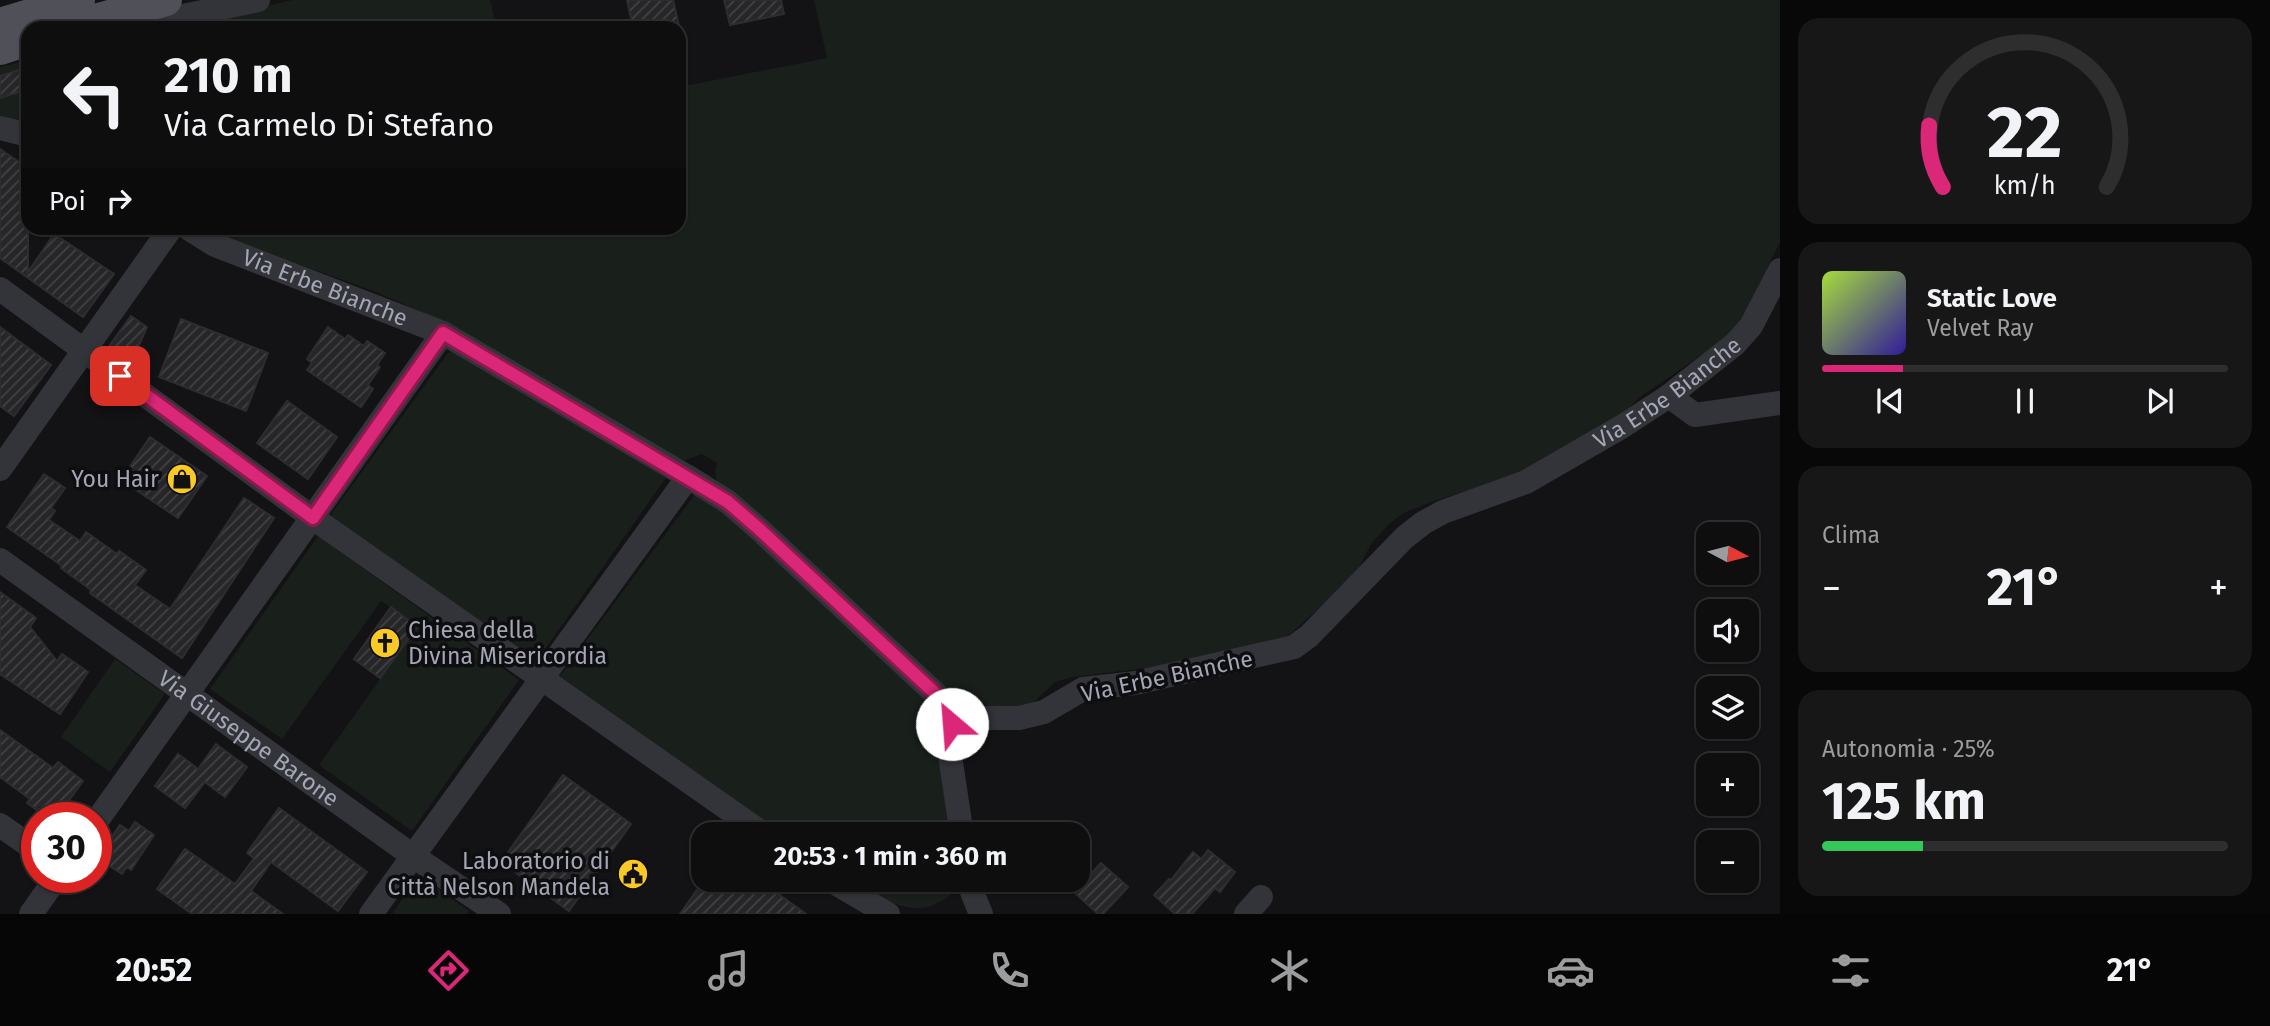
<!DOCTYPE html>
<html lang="it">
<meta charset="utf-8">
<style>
:root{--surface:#0e0e0f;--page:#171718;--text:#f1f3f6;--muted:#9b9c9e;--line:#2e2e2f;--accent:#db2777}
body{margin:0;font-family:"Fira Sans",sans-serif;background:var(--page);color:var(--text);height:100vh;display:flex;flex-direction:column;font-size:26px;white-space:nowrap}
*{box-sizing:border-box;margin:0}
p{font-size:23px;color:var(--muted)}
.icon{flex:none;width:38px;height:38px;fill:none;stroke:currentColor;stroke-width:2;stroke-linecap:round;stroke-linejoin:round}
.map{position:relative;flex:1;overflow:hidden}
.drawer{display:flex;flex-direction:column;gap:18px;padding:18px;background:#080808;width:490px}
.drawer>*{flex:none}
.guide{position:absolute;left:21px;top:21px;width:665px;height:214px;border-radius:21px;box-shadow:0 2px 5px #0004,0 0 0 2px var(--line);background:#0e0e0f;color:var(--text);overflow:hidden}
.needle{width:46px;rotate:97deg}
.tools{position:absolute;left:1696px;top:522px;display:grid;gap:14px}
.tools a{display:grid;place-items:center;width:63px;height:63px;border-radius:14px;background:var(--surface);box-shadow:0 2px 5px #0004,0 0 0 2px var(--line);font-size:35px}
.speed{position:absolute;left:21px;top:802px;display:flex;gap:14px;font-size:35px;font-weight:700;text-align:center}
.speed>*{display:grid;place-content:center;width:91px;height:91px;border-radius:50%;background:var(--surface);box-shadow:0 2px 5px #0004,0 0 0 2px var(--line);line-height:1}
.speed .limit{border:10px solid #d22;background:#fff;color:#111}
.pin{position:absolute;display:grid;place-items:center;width:60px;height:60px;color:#fff;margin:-30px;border-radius:14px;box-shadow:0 4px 10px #0006}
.me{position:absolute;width:77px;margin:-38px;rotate:333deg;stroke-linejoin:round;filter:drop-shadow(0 0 5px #0008)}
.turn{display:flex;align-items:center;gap:24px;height:147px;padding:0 28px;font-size:32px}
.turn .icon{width:91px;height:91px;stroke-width:2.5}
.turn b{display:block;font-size:49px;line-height:60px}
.then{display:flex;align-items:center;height:66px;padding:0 28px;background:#0003;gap:14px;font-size:26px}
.big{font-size:52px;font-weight:700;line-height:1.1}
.drawer .card{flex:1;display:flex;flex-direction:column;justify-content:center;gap:10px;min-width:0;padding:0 24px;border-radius:21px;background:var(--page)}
.drawer .dial{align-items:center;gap:0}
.dial svg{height:182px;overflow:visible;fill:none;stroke:var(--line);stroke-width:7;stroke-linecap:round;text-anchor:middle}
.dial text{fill:var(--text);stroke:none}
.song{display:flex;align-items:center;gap:21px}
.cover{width:84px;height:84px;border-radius:10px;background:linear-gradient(135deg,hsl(80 70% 55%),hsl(250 70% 35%))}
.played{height:7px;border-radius:4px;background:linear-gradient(90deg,var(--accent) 20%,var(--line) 20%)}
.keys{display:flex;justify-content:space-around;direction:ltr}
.heat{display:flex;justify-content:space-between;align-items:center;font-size:38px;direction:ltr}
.charge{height:10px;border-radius:5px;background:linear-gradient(90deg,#34c759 25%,var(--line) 0)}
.trip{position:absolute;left:691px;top:822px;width:399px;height:70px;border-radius:21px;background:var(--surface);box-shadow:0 2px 5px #0004,0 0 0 2px var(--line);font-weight:700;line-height:70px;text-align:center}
.dock{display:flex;height:112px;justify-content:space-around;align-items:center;background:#060606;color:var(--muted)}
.dock .icon{width:49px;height:49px}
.dock .current{color:var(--accent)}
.dock b{font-size:32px;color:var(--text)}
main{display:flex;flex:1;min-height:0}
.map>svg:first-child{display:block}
.green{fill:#191f1a}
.building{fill:url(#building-hatch);stroke:#2d2c30;stroke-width:2}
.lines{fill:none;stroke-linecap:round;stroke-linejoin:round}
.minor{stroke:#333439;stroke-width:24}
.major{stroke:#4f5058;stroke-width:32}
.route-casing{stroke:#8e194d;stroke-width:18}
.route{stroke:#db2777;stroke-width:12}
.labels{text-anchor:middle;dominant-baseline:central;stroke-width:7;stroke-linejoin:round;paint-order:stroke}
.street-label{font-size:23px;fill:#a3a7b5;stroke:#0e0d0f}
.poi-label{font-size:23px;fill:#a3a7b5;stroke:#0e0d0f;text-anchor:end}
</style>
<main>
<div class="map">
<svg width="1780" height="914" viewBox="0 0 1780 914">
<defs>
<pattern id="building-hatch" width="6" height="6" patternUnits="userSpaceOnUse" patternTransform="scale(1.75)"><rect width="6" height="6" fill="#262528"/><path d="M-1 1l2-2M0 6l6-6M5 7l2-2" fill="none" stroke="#424245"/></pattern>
</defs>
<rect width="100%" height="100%" fill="#131214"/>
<g class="green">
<path d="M292,0H490L497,28H174Z"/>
<path d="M814,0H1780V242L1738,327L1722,341L1640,397L1620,417L1521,474L1431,502L1404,513L1390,523L1371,544L1354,577L1288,636L1172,665L1072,677L1055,682L1029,707L1004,710L971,705L950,693L717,483L715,472L717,463L702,454L683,461L431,316L376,292L223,237L213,228H679V87L827,58Z"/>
<path d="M28,60V122L0,116V67Z"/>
<path d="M454,351L666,478L536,662L329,517L448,353Z"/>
<path d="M696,493L739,524L936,710L953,835H785L560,676Z"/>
<path d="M318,536L519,680L412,831L319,765L417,627L381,601L282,739L210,689Z"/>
<path d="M115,659L165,694L110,772L61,737Z"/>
<path d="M419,875L469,911L467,914H392Z"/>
<path d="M851,880H960L961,888C950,895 936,907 922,908C897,910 872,893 851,880Z"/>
</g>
<g class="building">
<path d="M627,0H673L679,26L633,28Z"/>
<path d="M724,0H781L784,14L730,25Z"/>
<path d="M28,67V89L0,98V76Z"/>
<path d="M0,149L28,168V272L54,234L114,274L83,317L0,258Z"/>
<path d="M131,316L147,327L130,366L107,349Z"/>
<path d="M181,319L268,353L246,411L159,377Z"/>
<path d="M0,327L51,365L14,416L0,406Z"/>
<path d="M328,327L345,339L348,335L364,346L367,341L385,353L377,365L380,367L368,385L373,389L361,407L307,370L312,363L307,359Z"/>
<path d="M287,401L337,437L308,479L257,443Z"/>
<path d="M150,437L207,476L178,518L121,480Z"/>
<path d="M44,474L65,488L51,508L55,511L49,520L80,541L86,532L117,554L119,551L146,570L135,585L170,609L244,498L274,518L182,658L90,593L91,590L61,568L62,566L7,527Z"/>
<path d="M0,592L36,618L30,627L57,661L62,654L88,672L60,714L0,674Z"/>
<path d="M391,607L417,627L380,678L354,659Z"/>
<path d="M0,730L53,768L58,762L83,781L57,817H47L27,803L30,799L0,777Z"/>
<path d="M216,744L247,767L225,797L205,782L185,808L155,786L178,754L198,769Z"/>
<path d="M563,775L631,824L569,911L501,862Z"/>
<path d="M279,808L367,872L338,911L271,862L251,891L283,914H192L157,889L185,849L235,884L254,858L247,853Z"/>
<path d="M135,822L154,835L131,870L127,867L122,874L97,858L120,825L129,831Z"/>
<path d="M1208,850L1235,872L1220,892L1215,888L1192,914H1175L1154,895L1169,879L1171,880L1193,852L1201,859Z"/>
<path d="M1101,863L1128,887L1103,914H1098L1074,892Z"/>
<path d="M704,880H759L806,914H680Z"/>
</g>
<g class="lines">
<g class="minor">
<path d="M134,12L174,18L258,0"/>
<path d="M0,128L28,135"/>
<path id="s1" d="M188,228L215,245L443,333L688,477L728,502L759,529L954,711L971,718H1019L1044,712L1083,689L1135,683L1294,647L1309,636L1404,538L1423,523L1443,512L1526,482L1623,426L1669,396L1735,344L1751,326L1780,270"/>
<path d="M0,289L313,518L765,835"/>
<path d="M1669,396L1695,415L1780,403"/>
<path d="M0,469L171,228"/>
<path id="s2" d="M0,560L413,856L499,914"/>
<path d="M954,711L949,749L962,835"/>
<path d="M96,822L443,333"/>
<path d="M0,825L37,851"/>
<path d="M830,880L888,914"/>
<path d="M970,880L972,892L981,914"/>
<path d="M31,914L57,877"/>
<path d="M371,914L688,477"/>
<path d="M1246,914L1261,897"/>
</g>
<g class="major">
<path d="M0,24L79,0"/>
<path d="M67,28L166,0"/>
<path d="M0,49L28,40"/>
</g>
</g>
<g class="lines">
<g class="route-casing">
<path id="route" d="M120,376L313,518L443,333L728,502L759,529L954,711L952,724"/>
</g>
<use href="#route" class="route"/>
</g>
<defs>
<g id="shop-disc" transform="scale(1.575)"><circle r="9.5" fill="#f9ca25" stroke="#0e0d0f"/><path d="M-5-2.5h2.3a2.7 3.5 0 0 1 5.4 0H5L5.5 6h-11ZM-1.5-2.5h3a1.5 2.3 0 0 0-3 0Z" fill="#111"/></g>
<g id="church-disc" transform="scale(1.575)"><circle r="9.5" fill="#f9ca25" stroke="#0e0d0f"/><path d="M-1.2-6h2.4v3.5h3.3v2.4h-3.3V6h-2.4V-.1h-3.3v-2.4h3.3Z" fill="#111"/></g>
<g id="civic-disc" transform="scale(1.575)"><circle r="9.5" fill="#f9ca25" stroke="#0e0d0f"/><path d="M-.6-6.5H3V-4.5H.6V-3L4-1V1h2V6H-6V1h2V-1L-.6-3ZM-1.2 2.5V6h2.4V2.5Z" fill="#111"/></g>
</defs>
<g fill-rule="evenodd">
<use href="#shop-disc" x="182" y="479"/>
<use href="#church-disc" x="385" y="643"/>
<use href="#civic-disc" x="633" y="874"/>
</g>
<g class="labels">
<g class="street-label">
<text stroke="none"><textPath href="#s1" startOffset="150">Via Erbe Bianche</textPath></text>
<text stroke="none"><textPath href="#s1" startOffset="1726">Via Erbe Bianche</textPath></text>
<text transform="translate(1167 676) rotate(-12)">Via Erbe Bianche</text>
<text stroke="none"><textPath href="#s2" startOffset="306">Via Giuseppe Barone</textPath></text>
</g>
<g class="poi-label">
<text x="159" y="479">You Hair</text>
<text x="408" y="630" text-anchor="start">Chiesa della<tspan x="408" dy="26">Divina Misericordia</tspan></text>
<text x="610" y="861">Laboratorio di<tspan x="610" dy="26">Città Nelson Mandela</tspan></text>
</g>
</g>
</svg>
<div class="tools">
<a><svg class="needle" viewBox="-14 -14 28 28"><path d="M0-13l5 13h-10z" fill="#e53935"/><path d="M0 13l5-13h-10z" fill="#9b9c9e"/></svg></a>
<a><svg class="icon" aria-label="sound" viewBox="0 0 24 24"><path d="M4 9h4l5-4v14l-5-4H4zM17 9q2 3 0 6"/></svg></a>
<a><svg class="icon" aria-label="layers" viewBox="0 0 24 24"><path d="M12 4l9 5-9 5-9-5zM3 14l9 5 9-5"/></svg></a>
<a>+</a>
<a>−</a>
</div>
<div class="speed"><div class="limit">30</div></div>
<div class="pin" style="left:120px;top:376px;background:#d93025"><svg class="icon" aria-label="arrive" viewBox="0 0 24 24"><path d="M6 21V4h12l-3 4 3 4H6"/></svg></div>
<svg class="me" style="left:952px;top:724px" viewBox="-20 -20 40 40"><circle r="19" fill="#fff"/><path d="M0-13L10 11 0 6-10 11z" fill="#db2777"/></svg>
<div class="trip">20:53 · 1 min · 360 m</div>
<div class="guide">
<div class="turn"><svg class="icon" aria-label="left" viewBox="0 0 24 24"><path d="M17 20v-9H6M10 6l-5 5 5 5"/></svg><div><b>210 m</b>Via Carmelo Di Stefano</div></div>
<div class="then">Poi<svg class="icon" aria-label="right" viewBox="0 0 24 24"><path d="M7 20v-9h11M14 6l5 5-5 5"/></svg></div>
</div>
</div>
<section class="drawer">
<div class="card dial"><svg viewBox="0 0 100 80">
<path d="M14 69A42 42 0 1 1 86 69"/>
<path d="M14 69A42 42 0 0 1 8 42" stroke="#db2777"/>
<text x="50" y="56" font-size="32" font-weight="700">22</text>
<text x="50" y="72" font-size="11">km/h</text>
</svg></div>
<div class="card">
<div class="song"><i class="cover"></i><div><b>Static Love</b><p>Velvet Ray</p></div></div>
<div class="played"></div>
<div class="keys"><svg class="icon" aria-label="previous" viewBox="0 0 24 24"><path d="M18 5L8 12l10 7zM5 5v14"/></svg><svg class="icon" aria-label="pause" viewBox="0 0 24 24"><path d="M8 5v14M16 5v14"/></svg><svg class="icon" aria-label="next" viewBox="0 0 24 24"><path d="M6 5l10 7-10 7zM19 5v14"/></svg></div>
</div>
<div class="card"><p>Clima</p>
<div class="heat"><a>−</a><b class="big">21°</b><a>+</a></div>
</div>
<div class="card"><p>Autonomia · 25%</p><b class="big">125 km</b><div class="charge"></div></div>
</section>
</main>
<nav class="dock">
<b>20:52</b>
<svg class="icon current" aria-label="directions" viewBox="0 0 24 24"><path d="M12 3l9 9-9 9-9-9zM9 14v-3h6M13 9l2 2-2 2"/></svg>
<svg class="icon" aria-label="music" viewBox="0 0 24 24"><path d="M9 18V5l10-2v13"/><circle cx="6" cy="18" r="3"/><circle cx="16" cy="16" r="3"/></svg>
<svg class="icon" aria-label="phone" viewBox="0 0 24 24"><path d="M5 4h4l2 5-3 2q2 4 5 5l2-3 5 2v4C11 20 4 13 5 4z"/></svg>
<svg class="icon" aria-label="climate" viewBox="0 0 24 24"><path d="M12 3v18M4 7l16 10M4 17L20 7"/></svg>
<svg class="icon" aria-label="car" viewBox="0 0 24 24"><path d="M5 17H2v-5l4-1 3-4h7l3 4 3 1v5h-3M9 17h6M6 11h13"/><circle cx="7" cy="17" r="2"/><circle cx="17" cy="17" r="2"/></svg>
<svg class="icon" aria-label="filters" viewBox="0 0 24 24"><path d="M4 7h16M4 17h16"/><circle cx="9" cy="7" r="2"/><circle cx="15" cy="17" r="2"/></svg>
<b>21°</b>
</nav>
